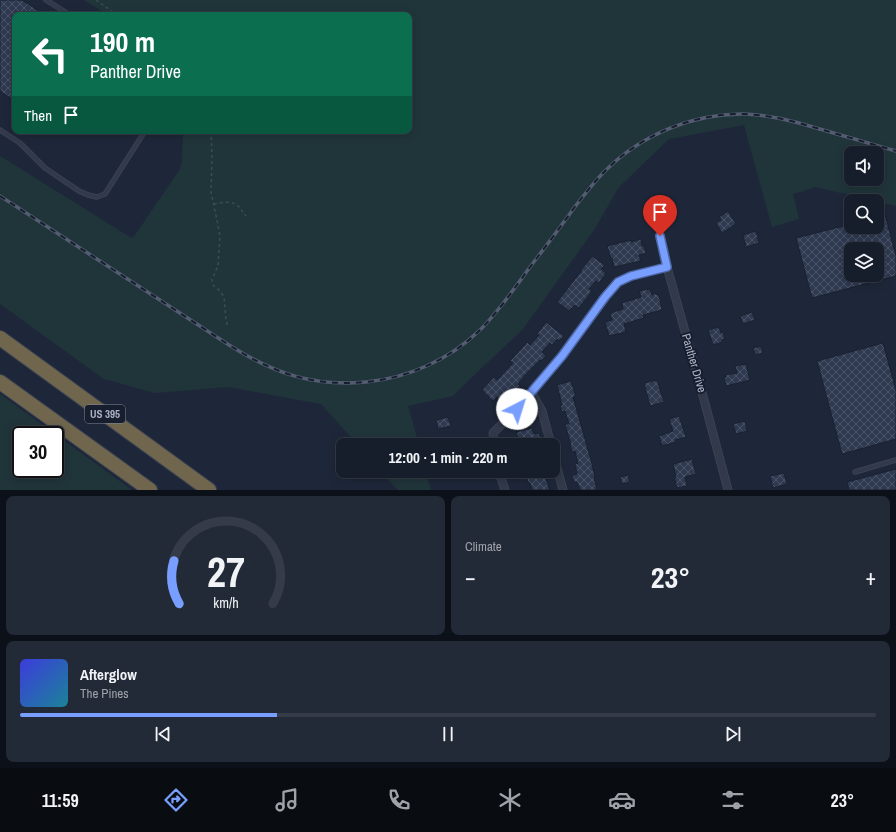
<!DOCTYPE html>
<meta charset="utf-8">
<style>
:root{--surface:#161d2b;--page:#232a37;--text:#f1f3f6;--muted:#9ea2a9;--line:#353b47;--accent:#789fff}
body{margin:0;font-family:"Archivo Narrow",sans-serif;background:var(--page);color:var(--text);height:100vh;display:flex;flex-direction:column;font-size:15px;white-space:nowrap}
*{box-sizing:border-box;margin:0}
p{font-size:13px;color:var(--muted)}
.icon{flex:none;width:22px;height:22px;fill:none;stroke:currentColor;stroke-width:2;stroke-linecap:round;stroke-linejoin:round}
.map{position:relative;height:490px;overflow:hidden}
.details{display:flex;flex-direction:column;gap:6px;padding:6px;background:#0c1018;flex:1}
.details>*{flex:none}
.banner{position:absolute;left:12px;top:12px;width:400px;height:122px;border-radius:8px;box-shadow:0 2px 10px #0003,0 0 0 1px var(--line);background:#0b6e4f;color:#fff;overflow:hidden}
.buttons{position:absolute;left:844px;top:146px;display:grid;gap:8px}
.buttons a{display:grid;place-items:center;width:40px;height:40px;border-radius:8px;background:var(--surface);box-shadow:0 2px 10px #0003,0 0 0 1px var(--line);font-size:20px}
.speed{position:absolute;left:12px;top:426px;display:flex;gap:8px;font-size:20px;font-weight:700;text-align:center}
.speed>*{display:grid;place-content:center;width:52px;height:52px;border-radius:50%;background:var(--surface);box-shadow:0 2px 10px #0003,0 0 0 1px var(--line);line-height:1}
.speed .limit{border:2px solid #111;border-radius:6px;background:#fff;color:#111}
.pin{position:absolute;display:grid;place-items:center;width:34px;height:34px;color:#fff;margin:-41px -17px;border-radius:50% 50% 50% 0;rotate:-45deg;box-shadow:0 0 4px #0007}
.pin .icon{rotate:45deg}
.me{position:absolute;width:44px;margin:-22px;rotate:40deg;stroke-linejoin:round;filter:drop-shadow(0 0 3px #0008)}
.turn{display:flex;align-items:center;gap:14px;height:84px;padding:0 12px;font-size:18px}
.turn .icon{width:52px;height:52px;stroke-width:2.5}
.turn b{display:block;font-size:28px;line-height:34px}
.then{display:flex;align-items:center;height:38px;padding:0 12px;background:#0003;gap:8px;font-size:15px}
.big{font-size:30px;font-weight:700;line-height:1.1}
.details .widget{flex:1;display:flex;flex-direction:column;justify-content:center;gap:6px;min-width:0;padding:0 14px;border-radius:8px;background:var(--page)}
.details .dial{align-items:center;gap:0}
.dial svg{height:104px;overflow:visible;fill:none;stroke:var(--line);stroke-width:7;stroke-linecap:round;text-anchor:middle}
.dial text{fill:var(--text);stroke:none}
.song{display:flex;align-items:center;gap:12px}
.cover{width:48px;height:48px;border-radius:6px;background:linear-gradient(135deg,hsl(240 70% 55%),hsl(190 70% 35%))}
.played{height:4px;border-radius:2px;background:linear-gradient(90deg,var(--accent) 30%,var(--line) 30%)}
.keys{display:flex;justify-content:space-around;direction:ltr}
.heat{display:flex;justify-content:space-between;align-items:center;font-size:22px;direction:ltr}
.details .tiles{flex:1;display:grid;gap:6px;grid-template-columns:1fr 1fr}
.widget:last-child{grid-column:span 2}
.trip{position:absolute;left:336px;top:438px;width:224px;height:40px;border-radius:8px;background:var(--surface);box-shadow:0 2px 10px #0003,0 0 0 1px var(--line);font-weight:700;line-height:40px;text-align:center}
.menu{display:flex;height:64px;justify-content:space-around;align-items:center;background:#090c11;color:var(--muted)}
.menu .icon{width:28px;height:28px}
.menu .on{color:var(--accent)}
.menu b{font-size:18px;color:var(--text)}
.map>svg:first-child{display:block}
.grass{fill:#20353a;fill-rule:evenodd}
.building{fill:url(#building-cross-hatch);stroke:#192030;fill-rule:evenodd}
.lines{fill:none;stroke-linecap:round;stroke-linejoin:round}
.lane-casing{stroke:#3b4253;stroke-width:5.5}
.street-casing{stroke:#3b4253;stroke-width:9}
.highway-casing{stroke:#3c4354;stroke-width:16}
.path{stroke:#384e53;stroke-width:1.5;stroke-dasharray:3 3;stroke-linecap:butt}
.lane{stroke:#32394a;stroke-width:3.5}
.street{stroke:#32394a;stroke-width:7}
.highway{stroke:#70664e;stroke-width:14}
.rail-casing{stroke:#535c71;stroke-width:3.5}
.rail{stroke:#171e2e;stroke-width:2;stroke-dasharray:6;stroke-linecap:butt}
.route-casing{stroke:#4e67a6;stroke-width:10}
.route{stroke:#789fff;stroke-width:7}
.labels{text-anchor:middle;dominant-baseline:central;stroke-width:4;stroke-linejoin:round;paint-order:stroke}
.shield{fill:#171e2e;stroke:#7f8699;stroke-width:1}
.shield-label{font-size:11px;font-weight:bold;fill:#acb3c7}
.street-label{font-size:12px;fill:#acb3c7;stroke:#171e2e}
</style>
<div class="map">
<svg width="896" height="490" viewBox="0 0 896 490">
<defs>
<pattern id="building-cross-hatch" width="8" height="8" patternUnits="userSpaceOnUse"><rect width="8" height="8" fill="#2f3a51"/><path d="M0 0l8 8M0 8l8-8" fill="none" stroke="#4a5469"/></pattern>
</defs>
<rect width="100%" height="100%" fill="#1e2739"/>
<g class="grass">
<path d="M84,0H896V206L816,187L793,194L799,219L772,227L744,125L669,139L619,187L594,230L523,329L471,378L453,396L408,406L419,445H358L321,404L228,387L155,393L104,379L0,304V156L130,237L133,238L180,169L182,162L183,131H409V15H108ZM851,153H877V179H851Z"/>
<path d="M0,394L132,490H0ZM21,435H55V469H21Z"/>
<path d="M381,471H425L431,490H398Z"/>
</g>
<g class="building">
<path d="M0,0H22L45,15H15V101L0,91Z"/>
<path d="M728,211L736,224L722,233L716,223L721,220L719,217Z"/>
<path d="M885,214L896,256V276L812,298L796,238L851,224V227H877V217ZM851,249H877V275H851Z"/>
<path d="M756,231L759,243L746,247L743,235Z"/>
<path d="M641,239L642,246H644L646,253L639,255L641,261L614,267L612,258L611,259L607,246L631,240V242Z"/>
<path d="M592,256L605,265L601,269L606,273L599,283L596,281L589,289L592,291L579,308L575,305L569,311L557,302L582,270H581Z"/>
<path d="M647,289V290L650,289L652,295L656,293L657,295H659L662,310L643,315L644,318L624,324L626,332L609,336L605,322L612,320L610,313L623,309L622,303L641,297L639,291Z"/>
<path d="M752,312L755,320L743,324L740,316Z"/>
<path d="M546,322L564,336L559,341L557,339L552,345L550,343L542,352L546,356L541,361L540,360L525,375L518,384L520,386L515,391L513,388L501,401L497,397L493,401L482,390L494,377L497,380L513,363L510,361L522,348L527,342L530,345L539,335L537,334Z"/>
<path d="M719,327L721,333L723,332L725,339L722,340L723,342L713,345L708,330Z"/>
<path d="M883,343L896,390V439L842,454L817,361Z"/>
<path d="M761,346L763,353L755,355L753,348Z"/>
<path d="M746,364L750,380L726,386L724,377H726L725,375L737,373L735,366Z"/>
<path d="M657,380L664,402L650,406L644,383Z"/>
<path d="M571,381L576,397H573L591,460L595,477H594L597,490H580L577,482H574L572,475L577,474L575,464L578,463L575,451L572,452L570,445H571L565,424H569L565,411L562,412L560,405H562L557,385Z"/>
<path d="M679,416L686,437L675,440L676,442L662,446L659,436L673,431L669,419Z"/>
<path d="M448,417L451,426L438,429L436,420Z"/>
<path d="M745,421L747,431L736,434L733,424Z"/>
<path d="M532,428L534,434L539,433L541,439L520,445L516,432Z"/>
<path d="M692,459L696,474L685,477L687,486L677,488L674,477H676L673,464Z"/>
<path d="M896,469V490H849L847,482Z"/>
<path d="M525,471H548L550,478L546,479L550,490H532L530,483H528Z"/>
<path d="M784,473L787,484L773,488L770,476Z"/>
<path d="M628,475L630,482L622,484L620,477Z"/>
</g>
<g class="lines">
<g class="lane-casing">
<g id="lane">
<path d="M46,0L70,15"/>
<path d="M0,130L20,143L45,168L79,191L88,195L97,197L105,194L145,131"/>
<path d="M855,472L896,460"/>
</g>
</g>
<g class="street-casing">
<g id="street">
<path d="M660,236L667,267L703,396L728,490"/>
<path d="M531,392L542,411L551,445"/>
<path d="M494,445L493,433L517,409L562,356L605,297L619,282L631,276L667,267"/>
<path d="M553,453L563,490"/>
<path d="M499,471L502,481L505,490"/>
</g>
</g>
<g class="highway-casing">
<g id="highway">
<path d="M0,338L209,490"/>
<path d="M0,382L150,490"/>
</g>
</g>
<g class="path">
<path d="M96,0L117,15"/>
<path d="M211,131L212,155L211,192L218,225L220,237L218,265L215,273L212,279L213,285L220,291L224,297L226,320L228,327"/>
<path d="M214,204C221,203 230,200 237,205C241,208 242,212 246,216"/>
</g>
<use href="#lane" class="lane"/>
<use href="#street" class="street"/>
<use href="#highway" class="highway"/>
<g class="rail-casing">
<path id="rail" d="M0,196L229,345C273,373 313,387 366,382C408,378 449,360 480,330C500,310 516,286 533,263C547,245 561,226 574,208C584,195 594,182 605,171C641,135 693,113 745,114C763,115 781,118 799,123L896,151"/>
</g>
<use href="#rail" class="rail"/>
</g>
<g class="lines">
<g class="route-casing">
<path id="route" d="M517,409L562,356L605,297L618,282L631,276L667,267L660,236"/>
</g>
<use href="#route" class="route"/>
</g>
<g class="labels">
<rect class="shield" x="85" y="405" width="40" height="18" rx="3"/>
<g class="shield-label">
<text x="105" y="414">US 395</text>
</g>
<g class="street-label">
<text transform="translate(694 363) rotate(74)">Panther Drive</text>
</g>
</g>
</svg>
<div class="buttons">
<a><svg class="icon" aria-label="sound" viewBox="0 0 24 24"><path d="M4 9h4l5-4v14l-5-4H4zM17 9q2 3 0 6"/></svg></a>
<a><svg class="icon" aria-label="search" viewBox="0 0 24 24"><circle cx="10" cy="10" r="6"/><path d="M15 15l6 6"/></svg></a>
<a><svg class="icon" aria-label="layers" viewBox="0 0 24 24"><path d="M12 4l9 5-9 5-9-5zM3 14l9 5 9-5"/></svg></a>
</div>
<div class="speed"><div class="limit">30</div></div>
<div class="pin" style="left:660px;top:236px;background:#d93025"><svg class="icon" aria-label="arrive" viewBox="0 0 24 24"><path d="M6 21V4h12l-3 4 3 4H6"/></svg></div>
<svg class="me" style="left:517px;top:409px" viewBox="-20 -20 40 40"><circle r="19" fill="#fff"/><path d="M0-13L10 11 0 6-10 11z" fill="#789fff"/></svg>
<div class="trip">12:00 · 1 min · 220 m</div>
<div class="banner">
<div class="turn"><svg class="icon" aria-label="left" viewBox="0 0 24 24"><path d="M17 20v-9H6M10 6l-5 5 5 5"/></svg><div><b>190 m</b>Panther Drive</div></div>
<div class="then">Then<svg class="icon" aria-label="arrive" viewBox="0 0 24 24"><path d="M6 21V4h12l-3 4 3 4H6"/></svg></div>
</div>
</div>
<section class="details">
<div class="tiles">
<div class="widget dial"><svg viewBox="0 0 100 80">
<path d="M14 69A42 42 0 1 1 86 69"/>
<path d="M14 69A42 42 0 0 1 10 36" stroke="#789fff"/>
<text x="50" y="56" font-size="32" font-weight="700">27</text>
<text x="50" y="72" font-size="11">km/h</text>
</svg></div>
<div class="widget"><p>Climate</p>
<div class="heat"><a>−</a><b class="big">23°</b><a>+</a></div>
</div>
<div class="widget">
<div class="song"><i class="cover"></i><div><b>Afterglow</b><p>The Pines</p></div></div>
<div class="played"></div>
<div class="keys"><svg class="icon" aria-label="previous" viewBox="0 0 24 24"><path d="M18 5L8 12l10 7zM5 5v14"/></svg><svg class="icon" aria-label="pause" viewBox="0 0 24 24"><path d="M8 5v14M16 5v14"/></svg><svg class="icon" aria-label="next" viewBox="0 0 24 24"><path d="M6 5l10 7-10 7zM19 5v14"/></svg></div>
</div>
</div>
</section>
<nav class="menu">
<b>11:59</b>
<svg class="icon on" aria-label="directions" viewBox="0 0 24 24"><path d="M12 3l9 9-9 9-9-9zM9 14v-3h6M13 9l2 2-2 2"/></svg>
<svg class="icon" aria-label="music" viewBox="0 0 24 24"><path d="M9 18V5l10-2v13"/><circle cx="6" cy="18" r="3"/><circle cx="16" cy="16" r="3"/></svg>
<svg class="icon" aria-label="phone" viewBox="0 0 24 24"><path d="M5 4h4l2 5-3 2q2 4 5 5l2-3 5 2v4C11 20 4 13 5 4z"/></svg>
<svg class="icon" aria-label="climate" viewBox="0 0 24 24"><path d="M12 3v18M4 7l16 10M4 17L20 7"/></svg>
<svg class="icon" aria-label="car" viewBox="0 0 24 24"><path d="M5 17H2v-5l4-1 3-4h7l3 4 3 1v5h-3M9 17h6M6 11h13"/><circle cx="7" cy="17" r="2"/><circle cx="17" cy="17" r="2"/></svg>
<svg class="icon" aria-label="filters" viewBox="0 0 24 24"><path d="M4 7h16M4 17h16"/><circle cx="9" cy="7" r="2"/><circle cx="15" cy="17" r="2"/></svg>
<b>23°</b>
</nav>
